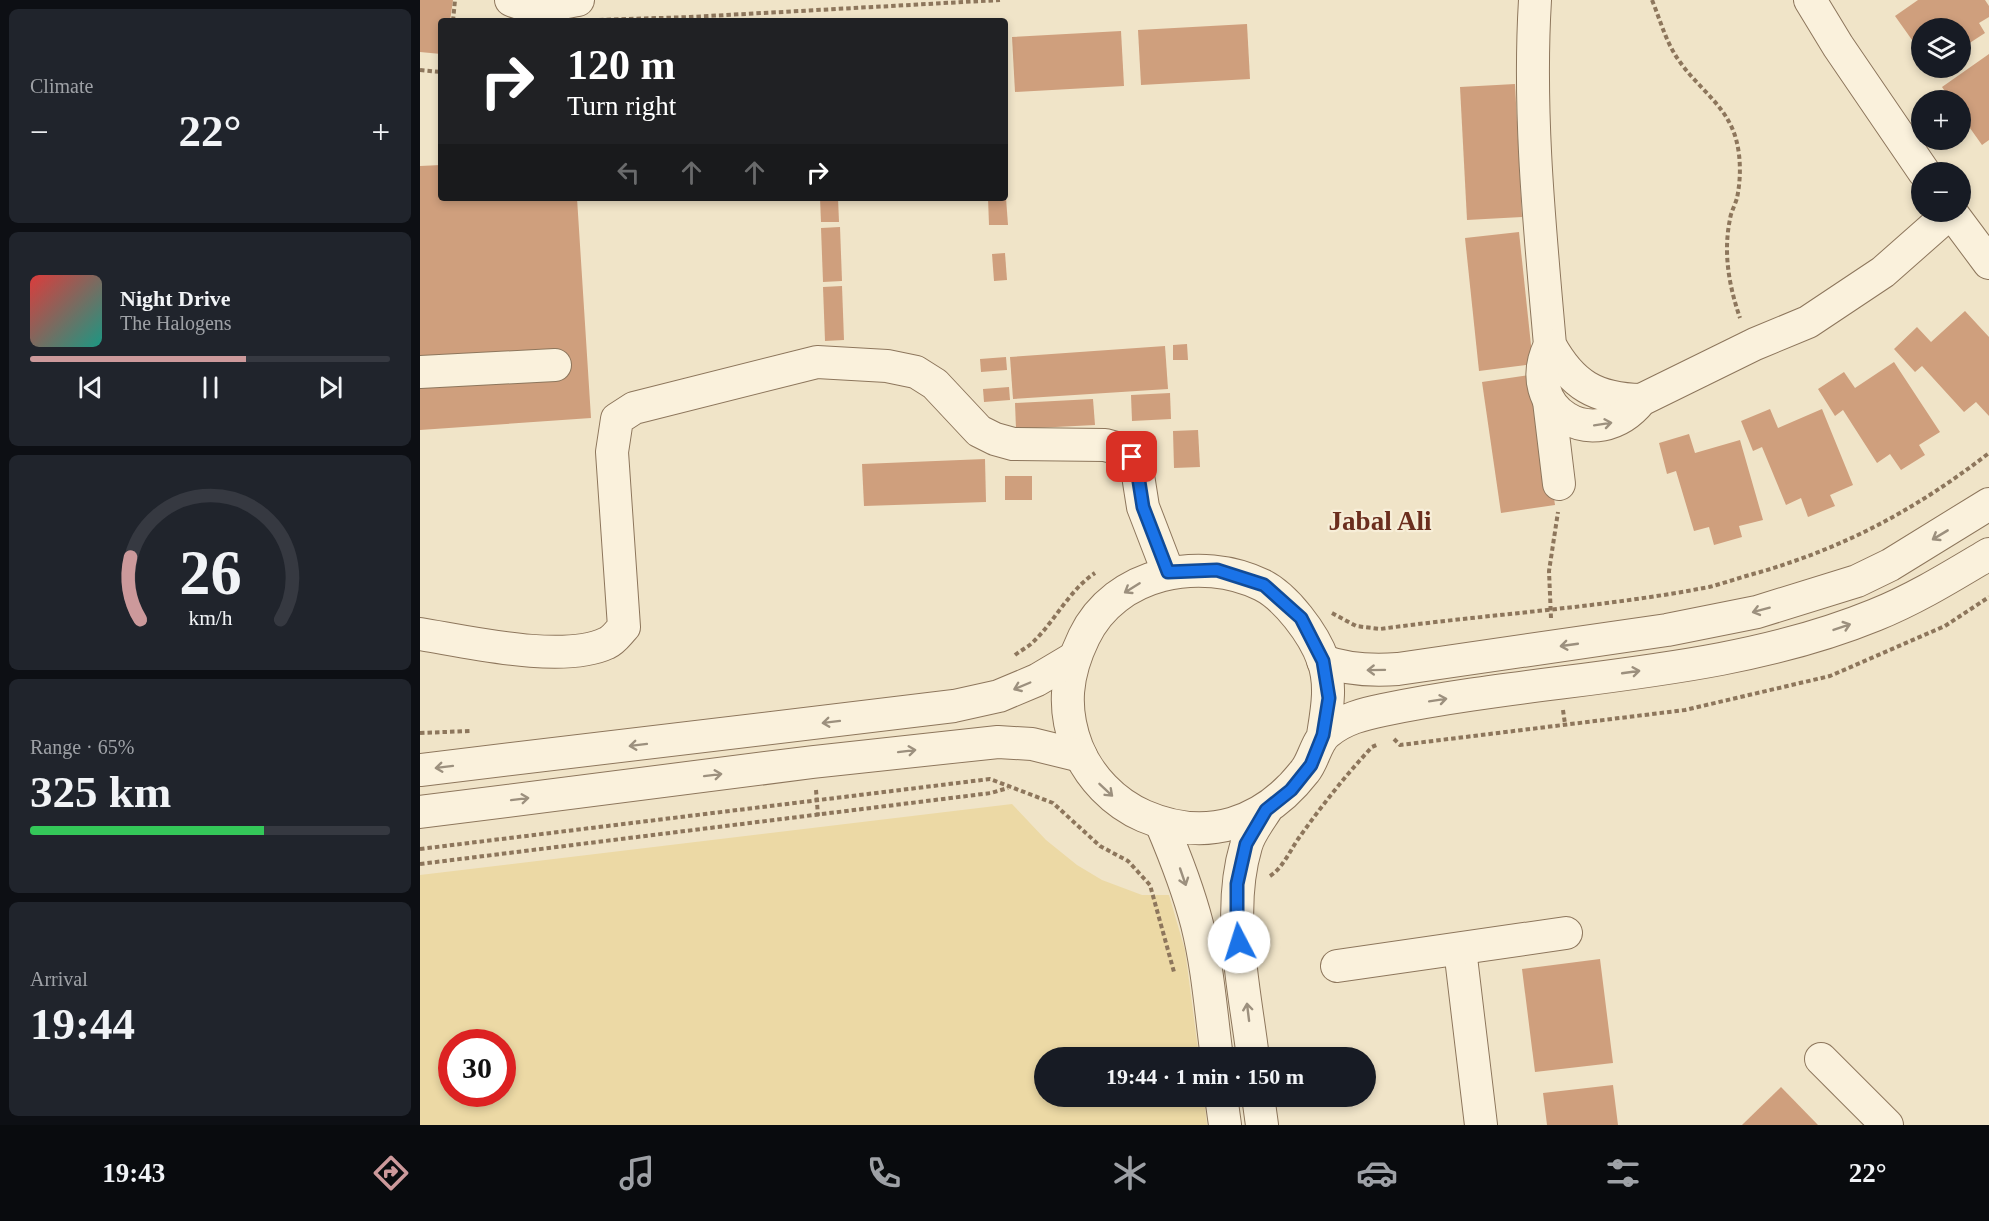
<!DOCTYPE html>
<meta charset="utf-8">
<style>
:root{--surface:#171b24;--page:#20242c;--text:#f1f3f6;--muted:#9ea1a6;--line:#363941;--accent:#cc999b}
body{margin:0;font-family:Georgia,serif;background:var(--page);color:var(--text);height:100vh;display:flex;flex-direction:column;font-size:22px;white-space:nowrap}
*{box-sizing:border-box;margin:0}
p{font-size:20px;color:var(--muted)}
.icon{flex:none;width:33px;height:33px;fill:none;stroke:currentColor;stroke-width:2;stroke-linecap:round;stroke-linejoin:round}
.map{position:relative;flex:1;overflow:hidden}
.sheet{display:flex;flex-direction:column;gap:9px;padding:9px;background:#0d0f14;width:420px}
.sheet>*{flex:none}
.hud{position:absolute;left:18px;top:18px;width:570px;height:183px;border-radius:6px;box-shadow:0 3px 9px #0003;background:#202124;color:#fff;overflow:hidden}
.tools{position:absolute;left:1491px;top:18px;display:grid;gap:12px}
.tools a{display:grid;place-items:center;width:60px;height:60px;border-radius:50%;background:var(--surface);box-shadow:0 3px 9px #0003;font-size:30px}
.speed{position:absolute;left:18px;top:1029px;display:flex;gap:12px;font-size:30px;font-weight:700;text-align:center}
.speed>*{display:grid;place-content:center;width:78px;height:78px;border-radius:50%;background:var(--surface);box-shadow:0 3px 9px #0003;line-height:1}
.speed .limit{border:9px solid #d22;background:#fff;color:#111}
.pin{position:absolute;display:grid;place-items:center;width:51px;height:51px;color:#fff;margin:-26px;border-radius:12px;box-shadow:0 3px 9px #0006}
.me{position:absolute;width:66px;margin:-33px;rotate:355deg;stroke-linejoin:round;filter:drop-shadow(0 0 4px #0008)}
.turn{display:flex;align-items:center;gap:21px;height:126px;padding:0 30px;font-size:27px}
.turn .icon{width:78px;height:78px;stroke-width:2.5}
.turn b{display:block;font-size:42px;line-height:51px}
.lanes{display:flex;align-items:center;height:57px;padding:0 30px;background:#0003;justify-content:center;gap:30px;direction:ltr}
.lanes .off{opacity:.35}
.big{font-size:45px;font-weight:700;line-height:1.1}
.sheet .tile{flex:1;display:flex;flex-direction:column;justify-content:center;gap:9px;min-width:0;padding:0 21px;border-radius:9px;background:var(--page)}
.sheet .dial{align-items:center;gap:0}
.dial svg{height:156px;overflow:visible;fill:none;stroke:var(--line);stroke-width:7;stroke-linecap:round;text-anchor:middle}
.dial text{fill:var(--text);stroke:none}
.song{display:flex;align-items:center;gap:18px}
.cover{width:72px;height:72px;border-radius:9px;background:linear-gradient(135deg,hsl(0 70% 55%),hsl(170 70% 35%))}
.played{height:6px;border-radius:3px;background:linear-gradient(90deg,var(--accent) 60%,var(--line) 60%)}
.keys{display:flex;justify-content:space-around;direction:ltr}
.heat{display:flex;justify-content:space-between;align-items:center;font-size:33px;direction:ltr}
.charge{height:9px;border-radius:4px;background:linear-gradient(90deg,#34c759 65%,var(--line) 0)}
.trip{position:absolute;left:614px;top:1047px;width:342px;height:60px;border-radius:30px;background:var(--surface);box-shadow:0 3px 9px #0003;font-weight:700;line-height:60px;text-align:center}
.menu{display:flex;height:96px;justify-content:space-around;align-items:center;background:#090b0e;color:var(--muted)}
.menu .icon{width:42px;height:42px}
.menu .current{color:var(--accent)}
.menu b{font-size:27px;color:var(--text)}
main{display:flex;flex:1;min-height:0}
.map>svg:first-child{display:block}
.sand{fill:#ecd9a5;fill-rule:evenodd}
.building{fill:#cf9f7d}
.lines{fill:none;stroke-linecap:round;stroke-linejoin:round}
.minor-casing{stroke:#8d765c;stroke-width:34}
.path{stroke:#8d765c;stroke-width:4;stroke-dasharray:4.5 3;stroke-linecap:butt}
.minor{stroke:#faf1dc;stroke-width:32}
.oneway{stroke:#9c907e}
.route-casing{stroke:#114b97;stroke-width:15}
.route{stroke:#1a73e8;stroke-width:10}
.labels{text-anchor:middle;dominant-baseline:central;stroke-width:4.5;stroke-linejoin:round;paint-order:stroke}
.district-label{font-size:27px;font-weight:bold;fill:#6b2e1e;stroke:#f7eed8}
</style>
<main>
<section class="sheet">
<div class="tile"><p>Climate</p>
<div class="heat"><a>−</a><b class="big">22°</b><a>+</a></div>
</div>
<div class="tile">
<div class="song"><i class="cover"></i><div><b>Night Drive</b><p>The Halogens</p></div></div>
<div class="played"></div>
<div class="keys"><svg class="icon" aria-label="previous" viewBox="0 0 24 24"><path d="M18 5L8 12l10 7zM5 5v14"/></svg><svg class="icon" aria-label="pause" viewBox="0 0 24 24"><path d="M8 5v14M16 5v14"/></svg><svg class="icon" aria-label="next" viewBox="0 0 24 24"><path d="M6 5l10 7-10 7zM19 5v14"/></svg></div>
</div>
<div class="tile dial"><svg viewBox="0 0 100 80">
<path d="M14 69A42 42 0 1 1 86 69"/>
<path d="M14 69A42 42 0 0 1 9 37" stroke="#cc999b"/>
<text x="50" y="56" font-size="32" font-weight="700">26</text>
<text x="50" y="72" font-size="11">km/h</text>
</svg></div>
<div class="tile"><p>Range · 65%</p><b class="big">325 km</b><div class="charge"></div></div>
<div class="tile"><p>Arrival</p><b class="big">19:44</b></div>
</section>
<div class="map">
<svg width="1569" height="1125" viewBox="0 0 1569 1125">
<rect width="100%" height="100%" fill="#f0e4c8"/>
<path class="sand" d="M592,804L626,840L657,865L682,880L722,895H749L765,950L779,1057L624,1058V1096L784,1097L787,1125H0V875ZM32,1042H82V1094H32Z"/>
<g class="building">
<path d="M0,0H33L30,21H21V54L0,52Z"/>
<path d="M1498,0H1565L1569,6V17L1559,23L1565,33L1548,44L1545,39L1540,43V28H1502V54L1475,16Z"/>
<path d="M827,24L830,79L721,85L718,30Z"/>
<path d="M701,31L704,86L595,92L592,37Z"/>
<path d="M1569,54V140L1562,145L1540,114V100H1531L1522,87Z"/>
<path d="M1095,84L1102,217L1047,220L1040,87Z"/>
<path d="M21,165V198H157L171,418L0,430V166Z"/>
<path d="M400,198H418L419,222H401Z"/>
<path d="M568,198H586L588,225H569Z"/>
<path d="M420,227L422,281L403,282L401,228Z"/>
<path d="M1099,232L1113,364L1059,371L1045,238Z"/>
<path d="M585,253L587,280L574,281L572,254Z"/>
<path d="M422,286L424,340L405,341L403,287Z"/>
<path d="M1545,311L1569,337V416L1556,402L1544,412L1502,366L1495,372L1474,349L1497,327L1511,342Z"/>
<path d="M767,344L768,360H753V345Z"/>
<path d="M745,346L748,389L593,399L590,357Z"/>
<path d="M586,357L587,370L561,372L560,359Z"/>
<path d="M1474,362L1520,432L1499,445L1505,455L1481,470L1470,454L1457,463L1423,410L1415,416L1398,389L1424,372L1435,388Z"/>
<path d="M1116,374L1135,505L1081,513L1062,382Z"/>
<path d="M589,387L590,400L564,402L563,389Z"/>
<path d="M750,393L751,419L712,421L711,395Z"/>
<path d="M673,399L675,425L596,429L595,403Z"/>
<path d="M1350,409L1358,428L1402,409L1433,485L1410,495L1415,506L1388,517L1381,498L1366,505L1342,447L1333,451L1321,421Z"/>
<path d="M778,430L780,467L754,468L753,431Z"/>
<path d="M1269,434L1275,453L1320,440L1343,520L1319,526L1322,537L1294,545L1289,527L1274,531L1256,471L1247,474L1239,443Z"/>
<path d="M565,459L566,502L444,506L442,464Z"/>
<rect x="585" y="476" width="27" height="24"/>
<path d="M1180,959L1193,1063L1115,1072L1102,969Z"/>
<path d="M1193,1085L1198,1125H1127L1123,1093Z"/>
<path d="M1361,1087L1398,1125H1322Z"/>
</g>
<g class="lines">
<g class="minor-casing">
<g id="minor">
<path d="M91,0C113,10 135,4 158,0"/>
<path d="M1115,0C1108,115 1120,230 1130,345C1152,385 1176,399 1221,400"/>
<path d="M1390,0L1418,46L1504,172"/>
<path d="M1531,212L1569,263"/>
<path d="M1130,345C1098,409 1175,457 1221,400L1335,344L1388,322L1463,272L1531,212"/>
<path d="M0,372L135,365"/>
<path d="M1129,401L1139,484"/>
<path d="M0,634C49,642 143,664 187,643C194,640 199,632 204,627L192,452L197,419L214,408L397,362L467,366L496,372L515,384L559,431L575,439L593,444L685,445L700,449L712,457L717,469L723,507L748,572"/>
<path d="M903,661C928,670 952,671 978,669L1247,630L1337,612L1437,581L1470,565L1569,504"/>
<path d="M903,735C907,710 912,684 903,660C894,634 866,597 842,585C781,555 695,572 664,637C646,674 642,708 657,747C669,777 694,803 724,816C786,843 844,824 885,771C894,760 896,741 908,732C924,719 943,714 963,710C1125,676 1301,678 1455,615C1495,599 1532,576 1569,554"/>
<path d="M0,770L534,706L579,696L617,680L654,658"/>
<path d="M0,812L393,762L578,742L612,744L661,756"/>
<path d="M741,823C755,856 768,889 777,924C788,968 791,1013 797,1058"/>
<path d="M1040,949L1061,1125"/>
<path d="M917,966L1146,933"/>
<path d="M833,1058C825,990 806,913 826,846C829,834 839,821 846,810"/>
<path d="M1401,1059L1467,1125"/>
<path d="M801,1096L805,1125"/>
<path d="M838,1096L842,1125"/>
</g>
</g>
<g class="path">
<path d="M1232,0C1241,22 1246,43 1260,62C1278,88 1307,106 1316,139C1321,157 1321,179 1317,198C1315,205 1311,212 1310,219C1303,253 1309,286 1320,318"/>
<path d="M179,20L270,17L580,0"/>
<path d="M33,21L35,0"/>
<path d="M0,70L21,72"/>
<path d="M912,613L936,626L960,629C1069,614 1181,608 1289,587C1305,583 1321,577 1337,573C1426,547 1495,510 1569,453"/>
<path d="M1131,618L1129,571L1138,512"/>
<path d="M595,655C600,651 606,648 611,644C635,622 648,591 675,573"/>
<path d="M1143,710L1145,724"/>
<path d="M0,733L50,731"/>
<path d="M974,739L980,745L1265,710L1410,676L1525,626L1569,597"/>
<path d="M396,790L398,816"/>
<path d="M0,849L570,779L633,803L680,846L708,861L730,885L754,972"/>
<path d="M0,864L571,793L588,788"/>
<path d="M850,876C864,867 871,848 881,835C903,804 926,775 952,747L959,744"/>
</g>
<use href="#minor" class="minor"/>
</g>
<defs><path id="oneway-shaft" d="M-6 0H5M1.5-3L5.5 0L1.5 3" fill="none" stroke-width="1.6" stroke-linecap="round" stroke-linejoin="round" transform="scale(1.5)"/></defs>
<g class="oneway">
<use href="#oneway-shaft" transform="translate(1183 424) rotate(-9)"/>
<use href="#oneway-shaft" transform="translate(1520 535) rotate(149)"/>
<use href="#oneway-shaft" transform="translate(712 588) rotate(148)"/>
<use href="#oneway-shaft" transform="translate(1341 610) rotate(165)"/>
<use href="#oneway-shaft" transform="translate(1422 627) rotate(-19)"/>
<use href="#oneway-shaft" transform="translate(1149 645) rotate(172)"/>
<use href="#oneway-shaft" transform="translate(956 670) rotate(179)"/>
<use href="#oneway-shaft" transform="translate(1211 672) rotate(-8)"/>
<use href="#oneway-shaft" transform="translate(602 686) rotate(157)"/>
<use href="#oneway-shaft" transform="translate(1018 700) rotate(-9)"/>
<use href="#oneway-shaft" transform="translate(411 722) rotate(173)"/>
<use href="#oneway-shaft" transform="translate(218 745) rotate(173)"/>
<use href="#oneway-shaft" transform="translate(487 751) rotate(-7)"/>
<use href="#oneway-shaft" transform="translate(24 767) rotate(173)"/>
<use href="#oneway-shaft" transform="translate(293 775) rotate(-7)"/>
<use href="#oneway-shaft" transform="translate(686 790) rotate(43)"/>
<use href="#oneway-shaft" transform="translate(100 799) rotate(-7)"/>
<use href="#oneway-shaft" transform="translate(763 877) rotate(71)"/>
<use href="#oneway-shaft" transform="translate(828 1012) rotate(-97)"/>
</g>
<g class="lines">
<g class="route-casing">
<path id="route" d="M712,457L717,469L723,507L748,572L797,570L844,585L881,618L903,661L909,698L903,735L891,765L871,790L846,810L826,844L817,884V919L819,942"/>
</g>
<use href="#route" class="route"/>
</g>
<g class="labels">
<g class="district-label">
<text x="960" y="521">Jabal Ali</text>
</g>
</g>
</svg>
<div class="tools">
<a><svg class="icon" aria-label="layers" viewBox="0 0 24 24"><path d="M12 4l9 5-9 5-9-5zM3 14l9 5 9-5"/></svg></a>
<a>+</a>
<a>−</a>
</div>
<div class="speed"><div class="limit">30</div></div>
<div class="pin" style="left:712px;top:457px;background:#d93025"><svg class="icon" aria-label="arrive" viewBox="0 0 24 24"><path d="M6 21V4h12l-3 4 3 4H6"/></svg></div>
<svg class="me" style="left:819px;top:942px" viewBox="-20 -20 40 40"><circle r="19" fill="#fff"/><path d="M0-13L10 11 0 6-10 11z" fill="#1a73e8"/></svg>
<div class="trip">19:44 · 1 min · 150 m</div>
<div class="hud">
<div class="turn"><svg class="icon" aria-label="right" viewBox="0 0 24 24"><path d="M7 20v-9h11M14 6l5 5-5 5"/></svg><div><b>120 m</b>Turn right</div></div>
<div class="lanes"><svg class="icon off" aria-label="left" viewBox="0 0 24 24"><path d="M17 20v-9H6M10 6l-5 5 5 5"/></svg><svg class="icon off" aria-label="ahead" viewBox="0 0 24 24"><path d="M12 20V5M6 11l6-6 6 6"/></svg><svg class="icon off" aria-label="ahead" viewBox="0 0 24 24"><path d="M12 20V5M6 11l6-6 6 6"/></svg><svg class="icon" aria-label="right" viewBox="0 0 24 24"><path d="M7 20v-9h11M14 6l5 5-5 5"/></svg></div>
</div>
</div>
</main>
<nav class="menu">
<b>19:43</b>
<svg class="icon current" aria-label="directions" viewBox="0 0 24 24"><path d="M12 3l9 9-9 9-9-9zM9 14v-3h6M13 9l2 2-2 2"/></svg>
<svg class="icon" aria-label="music" viewBox="0 0 24 24"><path d="M9 18V5l10-2v13"/><circle cx="6" cy="18" r="3"/><circle cx="16" cy="16" r="3"/></svg>
<svg class="icon" aria-label="phone" viewBox="0 0 24 24"><path d="M5 4h4l2 5-3 2q2 4 5 5l2-3 5 2v4C11 20 4 13 5 4z"/></svg>
<svg class="icon" aria-label="climate" viewBox="0 0 24 24"><path d="M12 3v18M4 7l16 10M4 17L20 7"/></svg>
<svg class="icon" aria-label="car" viewBox="0 0 24 24"><path d="M5 17H2v-5l4-1 3-4h7l3 4 3 1v5h-3M9 17h6M6 11h13"/><circle cx="7" cy="17" r="2"/><circle cx="17" cy="17" r="2"/></svg>
<svg class="icon" aria-label="filters" viewBox="0 0 24 24"><path d="M4 7h16M4 17h16"/><circle cx="9" cy="7" r="2"/><circle cx="15" cy="17" r="2"/></svg>
<b>22°</b>
</nav>
